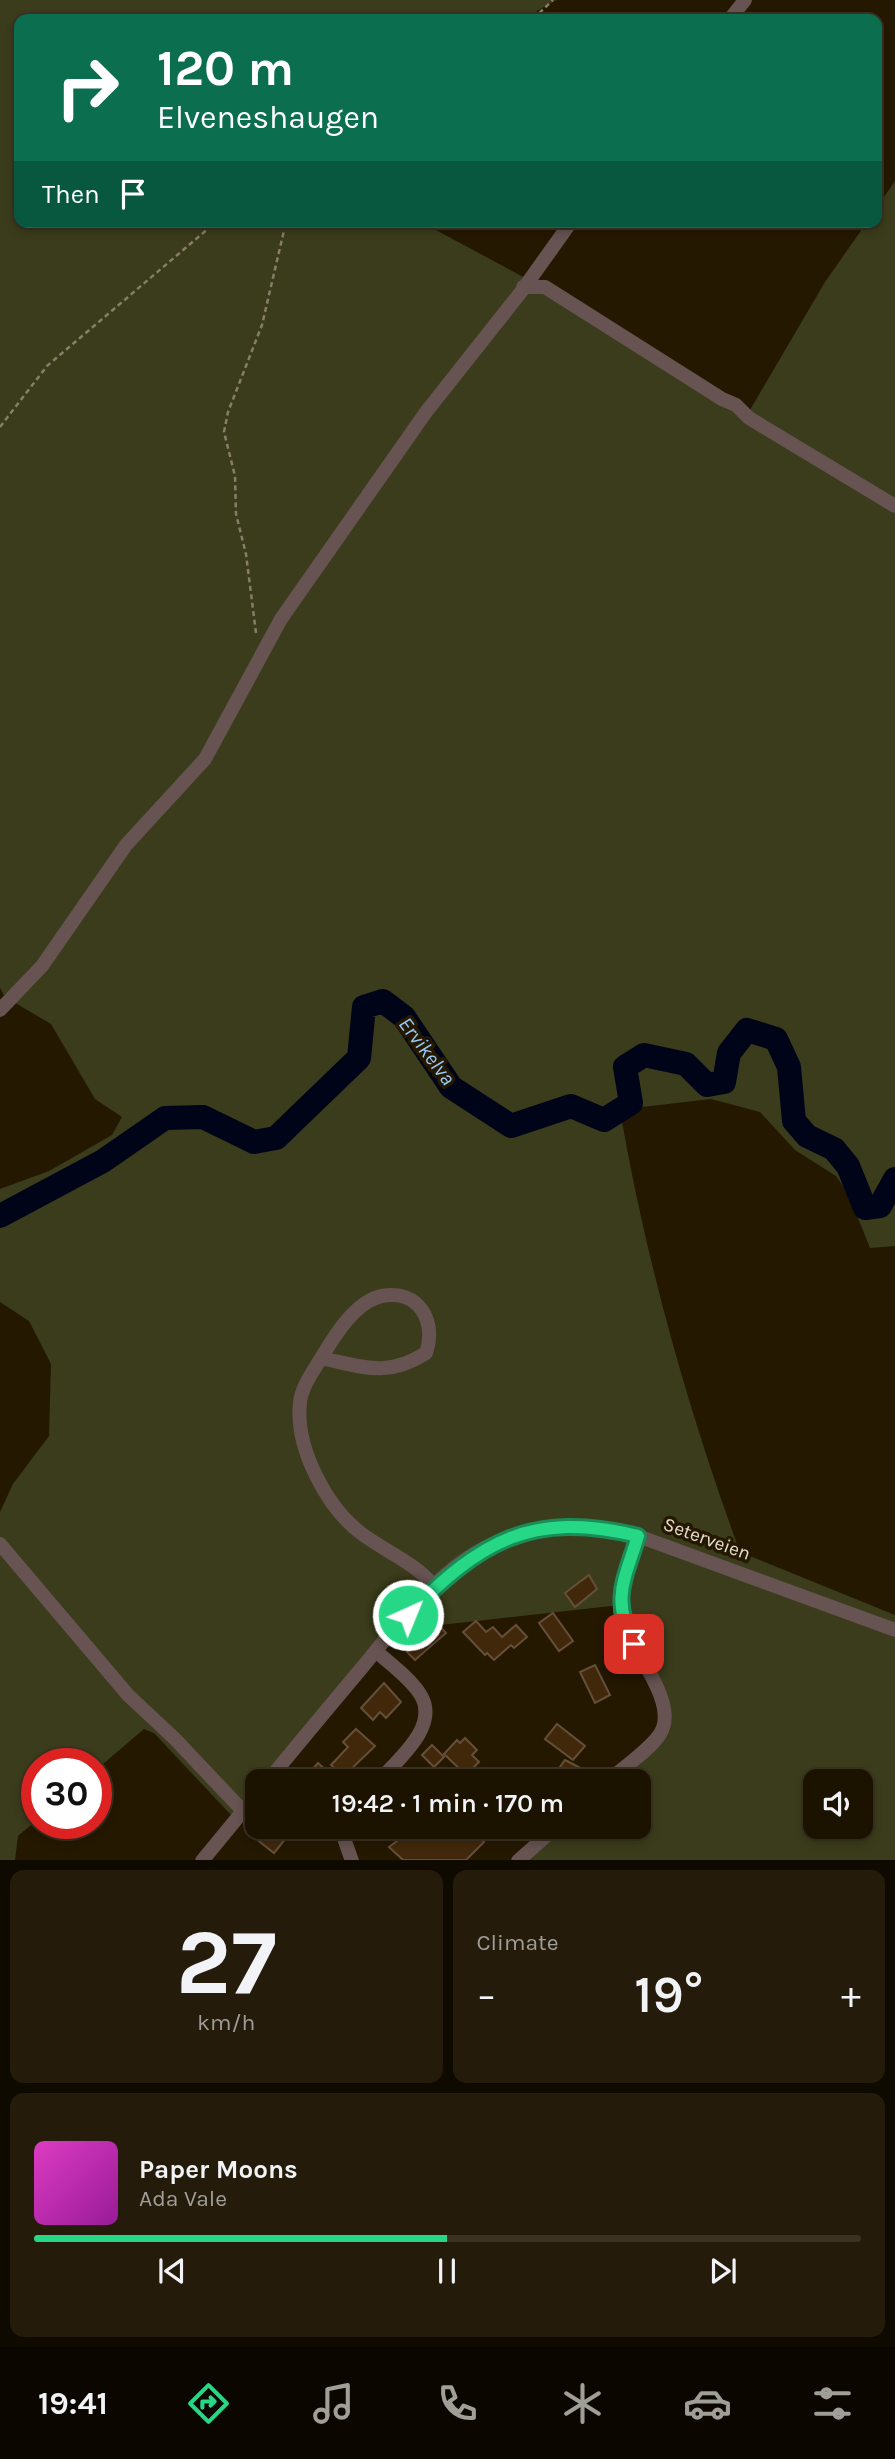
<!DOCTYPE html>
<meta charset="utf-8">
<style>
:root{--surface:#1c1200;--page:#251b0a;--text:#f1f3f6;--muted:#a09e99;--line:#3a3222;--accent:#26d886}
body{margin:0;font-family:Karla,sans-serif;background:var(--page);color:var(--text);height:100vh;display:flex;flex-direction:column;font-size:26px;white-space:nowrap}
*{box-sizing:border-box;margin:0}
p{font-size:23px;color:var(--muted)}
.icon{flex:none;width:38px;height:38px;fill:none;stroke:currentColor;stroke-width:2;stroke-linecap:round;stroke-linejoin:round}
.map{position:relative;height:1860px;overflow:hidden}
.side{display:flex;flex-direction:column;gap:10px;padding:10px;background:#0f0a00;flex:1}
.side>*{flex:none}
.top-card{position:absolute;left:14px;top:14px;width:868px;height:214px;border-radius:14px;box-shadow:0 4px 10px #0003,0 0 0 2px var(--line);background:#0b6e4f;color:#fff;overflow:hidden}
.fabs{position:absolute;left:803px;top:1769px;display:grid;gap:14px}
.fabs a{display:grid;place-items:center;width:70px;height:70px;border-radius:14px;background:var(--surface);box-shadow:0 4px 10px #0003,0 0 0 2px var(--line);font-size:35px}
.speed{position:absolute;left:21px;top:1748px;display:flex;gap:14px;font-size:35px;font-weight:700;text-align:center}
.speed>*{display:grid;place-content:center;width:91px;height:91px;border-radius:50%;background:var(--surface);box-shadow:0 4px 10px #0003,0 0 0 2px var(--line);line-height:1}
.speed .limit{border:10px solid #d22;background:#fff;color:#111}
.pin{position:absolute;display:grid;place-items:center;width:60px;height:60px;color:#fff;margin:-30px;border-radius:14px;box-shadow:0 4px 10px #0006}
.me{position:absolute;width:77px;margin:-38px;rotate:44deg;stroke-linejoin:round;filter:drop-shadow(0 0 5px #0008)}
.turn{display:flex;align-items:center;gap:24px;height:147px;padding:0 28px;font-size:32px}
.turn .icon{width:91px;height:91px;stroke-width:2.5}
.turn b{display:block;font-size:49px;line-height:60px}
.then{display:flex;align-items:center;height:66px;padding:0 28px;background:#0003;gap:14px;font-size:26px}
.big{font-size:52px;font-weight:600;line-height:1.1}
.side .widget{flex:1;display:flex;flex-direction:column;justify-content:center;gap:10px;min-width:0;padding:0 24px;border-radius:14px;background:var(--page)}
.side .dial{align-items:center;gap:0}
.dial b{font-size:91px;line-height:1}
.song{display:flex;align-items:center;gap:21px}
.cover{width:84px;height:84px;border-radius:10px;background:linear-gradient(135deg,hsl(310 70% 55%),hsl(300 70% 35%))}
.played{height:7px;border-radius:4px;background:linear-gradient(90deg,var(--accent) 50%,var(--line) 50%)}
.keys{display:flex;justify-content:space-around;direction:ltr}
.heat{display:flex;justify-content:space-between;align-items:center;font-size:38px;direction:ltr}
.side .tiles{flex:1;display:grid;gap:10px;grid-template-columns:1fr 1fr}
.widget:last-child{grid-column:span 2}
.trip{position:absolute;left:245px;top:1769px;width:406px;height:70px;border-radius:14px;background:var(--surface);box-shadow:0 4px 10px #0003,0 0 0 2px var(--line);font-weight:600;line-height:70px;text-align:center}
.dock{display:flex;height:112px;justify-content:space-around;align-items:center;background:#0b0700;color:var(--muted)}
.dock .icon{width:49px;height:49px}
.dock .on{color:var(--accent)}
.dock b{font-size:32px;color:var(--text)}
.map>svg:first-child{display:block}
.green{fill:#3a3c1b;fill-rule:evenodd}
.lines{fill:none;stroke-linecap:round;stroke-linejoin:round}
.river{stroke:#000418;stroke-width:24}
.building{fill:#41280b;stroke:#654f39;stroke-width:2}
.path{stroke:#887d69;stroke-width:2.5;stroke-dasharray:5 3.5;stroke-linecap:butt}
.minor{stroke:#665352;stroke-width:14}
.route-casing{stroke:#198c57;stroke-width:18}
.route{stroke:#26d886;stroke-width:12}
.labels{text-anchor:middle;dominant-baseline:central;stroke-width:7;stroke-linejoin:round;paint-order:stroke}
.street-label{font-size:19px;fill:#e7decf;stroke:#251800}
.water-label{font-size:21px;font-style:italic;fill:#98cafa;stroke:#251800}
</style>
<div class="map">
<svg width="895" height="1861" viewBox="0 0 895 1861">
<rect width="100%" height="100%" fill="#251800"/>
<path class="green" d="M0,0H556L523,19H19V222H421L568,301L750,410L825,282L867,222H877V207L895,181V1246L870,1248L848,1193L836,1176L795,1150L760,1112L711,1099L642,1107L626,1115L622,1122C648,1268 689,1413 740,1552L895,1615V1860H521L558,1827H639V1782L610,1781L662,1736V1694L620,1605L395,1630L261,1781L257,1782V1786L231,1815L154,1733L144,1729L96,1770V1764H37V1820L18,1836L15,1860H0V1512L13,1484L49,1436L51,1364L29,1321L0,1302V1189L49,1171L112,1135L122,1117L95,1099L51,1024L5,997L0,988ZM816,1782H861V1827H816Z"/>
<g class="lines">
<path class="river" d="M0,1216L103,1161L165,1118L203,1117L254,1142L276,1138L359,1058L364,1007L383,1001L404,1017L451,1087L511,1126L571,1106L604,1120L631,1103L625,1067L644,1055L686,1064L707,1085L724,1082L729,1053L747,1030L776,1039L789,1067L794,1121L807,1136L834,1149L848,1166L865,1208L880,1206L895,1179"/>
</g>
<g class="building">
<path d="M589,1575L597,1589L575,1607L565,1593Z"/>
<path d="M553,1613L573,1641L559,1651L539,1623Z"/>
<path d="M476,1621L486,1632L493,1627L502,1637L516,1625L527,1637L514,1648L511,1645L494,1660L487,1653L485,1655L463,1632Z"/>
<path d="M438,1624L446,1633L415,1660L407,1652Z"/>
<path d="M595,1665L610,1695L595,1703L580,1672Z"/>
<path d="M384,1683L401,1702L386,1718L380,1712L373,1720L361,1708Z"/>
<path d="M557,1724L585,1746L573,1760L545,1739Z"/>
<path d="M356,1729L375,1746L344,1776L331,1765L348,1747L343,1742Z"/>
<path d="M465,1738L477,1750L472,1755L479,1762L466,1775L444,1754L457,1740L460,1743Z"/>
<path d="M432,1745L444,1757L434,1767L422,1755Z"/>
<path d="M565,1760L592,1774L588,1782H549Z"/>
<path d="M318,1763L331,1775L326,1782H302Z"/>
<path d="M263,1827H295L274,1853L255,1838Z"/>
<path d="M433,1827H440L445,1832L450,1827H469L484,1842L466,1860H403L389,1847L410,1831L419,1840Z"/>
</g>
<g class="lines">
<g class="path">
<path d="M533,19L553,0"/>
<path d="M0,427L47,366L216,222"/>
<path d="M256,633L246,554L236,514L235,476L224,432L228,412L262,325L286,222"/>
</g>
<g class="minor">
<path d="M730,19L745,0"/>
<path d="M523,287H545L722,399L736,405L749,418L895,506"/>
<path d="M0,1010L42,966L126,845L205,759L281,619L426,412L521,292L571,222"/>
<path d="M321,1358C363,1367 387,1378 426,1353C437,1322 419,1289 382,1296C356,1301 335,1335 323,1355C314,1370 301,1387 300,1403C295,1448 327,1508 362,1534C388,1553 414,1562 435,1587"/>
<path d="M0,1544L128,1695L175,1739L243,1811"/>
<path d="M376,1651C390,1664 410,1678 420,1694C441,1726 397,1760 378,1782"/>
<path d="M267,1782C298,1744 329,1707 360,1670C394,1629 441,1566 491,1545C539,1524 588,1523 638,1536L895,1630"/>
<path d="M607,1782C623,1767 648,1752 660,1734C680,1703 631,1650 622,1620C614,1594 631,1560 638,1536"/>
<path d="M346,1827L345,1841L352,1861"/>
<path d="M202,1861L257,1794"/>
<path d="M518,1861L556,1827"/>
</g>
</g>
<g class="lines">
<g class="route-casing">
<path id="route" d="M408,1615C480,1541 532,1510 638,1536C624,1582 611,1598 634,1644"/>
</g>
<use href="#route" class="route"/>
</g>
<g class="labels">
<g class="street-label">
<text transform="translate(707 1539) rotate(20)">Seterveien</text>
</g>
<g class="water-label">
<text transform="translate(427 1051) rotate(53)">Ervikelva</text>
</g>
</g>
</svg>
<div class="fabs">
<a><svg class="icon" aria-label="sound" viewBox="0 0 24 24"><path d="M4 9h4l5-4v14l-5-4H4zM17 9q2 3 0 6"/></svg></a>
</div>
<div class="speed"><div class="limit">30</div></div>
<div class="pin" style="left:634px;top:1644px;background:#d93025"><svg class="icon" aria-label="arrive" viewBox="0 0 24 24"><path d="M6 21V4h12l-3 4 3 4H6"/></svg></div>
<svg class="me" style="left:408px;top:1615px" viewBox="-20 -20 40 40"><circle r="17" fill="#26d886" stroke="#fff" stroke-width="3"/><path d="M0-11L8 9 0 5-8 9z" fill="#fff"/></svg>
<div class="trip">19:42 · 1 min · 170 m</div>
<div class="top-card">
<div class="turn"><svg class="icon" aria-label="right" viewBox="0 0 24 24"><path d="M7 20v-9h11M14 6l5 5-5 5"/></svg><div><b>120 m</b>Elveneshaugen</div></div>
<div class="then">Then<svg class="icon" aria-label="arrive" viewBox="0 0 24 24"><path d="M6 21V4h12l-3 4 3 4H6"/></svg></div>
</div>
</div>
<section class="side">
<div class="tiles">
<div class="widget dial"><b>27</b><p>km/h</p></div>
<div class="widget"><p>Climate</p>
<div class="heat"><a>−</a><b class="big">19°</b><a>+</a></div>
</div>
<div class="widget">
<div class="song"><i class="cover"></i><div><b>Paper Moons</b><p>Ada Vale</p></div></div>
<div class="played"></div>
<div class="keys"><svg class="icon" aria-label="previous" viewBox="0 0 24 24"><path d="M18 5L8 12l10 7zM5 5v14"/></svg><svg class="icon" aria-label="pause" viewBox="0 0 24 24"><path d="M8 5v14M16 5v14"/></svg><svg class="icon" aria-label="next" viewBox="0 0 24 24"><path d="M6 5l10 7-10 7zM19 5v14"/></svg></div>
</div>
</div>
</section>
<nav class="dock">
<b>19:41</b>
<svg class="icon on" aria-label="directions" viewBox="0 0 24 24"><path d="M12 3l9 9-9 9-9-9zM9 14v-3h6M13 9l2 2-2 2"/></svg>
<svg class="icon" aria-label="music" viewBox="0 0 24 24"><path d="M9 18V5l10-2v13"/><circle cx="6" cy="18" r="3"/><circle cx="16" cy="16" r="3"/></svg>
<svg class="icon" aria-label="phone" viewBox="0 0 24 24"><path d="M5 4h4l2 5-3 2q2 4 5 5l2-3 5 2v4C11 20 4 13 5 4z"/></svg>
<svg class="icon" aria-label="climate" viewBox="0 0 24 24"><path d="M12 3v18M4 7l16 10M4 17L20 7"/></svg>
<svg class="icon" aria-label="car" viewBox="0 0 24 24"><path d="M5 17H2v-5l4-1 3-4h7l3 4 3 1v5h-3M9 17h6M6 11h13"/><circle cx="7" cy="17" r="2"/><circle cx="17" cy="17" r="2"/></svg>
<svg class="icon" aria-label="filters" viewBox="0 0 24 24"><path d="M4 7h16M4 17h16"/><circle cx="9" cy="7" r="2"/><circle cx="15" cy="17" r="2"/></svg>
</nav>
